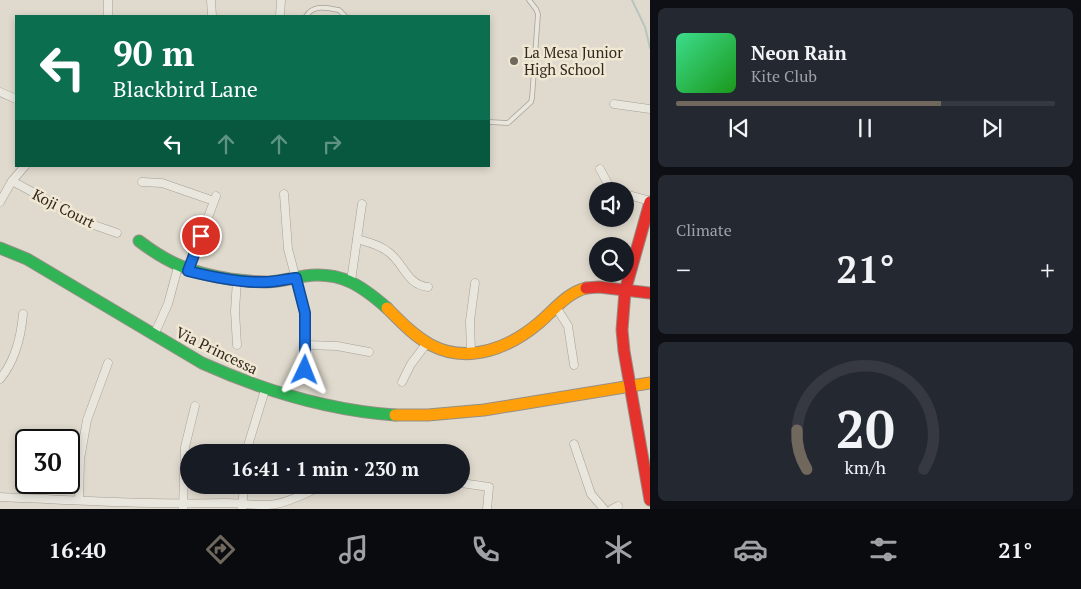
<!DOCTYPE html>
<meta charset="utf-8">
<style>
:root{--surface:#171b24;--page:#242831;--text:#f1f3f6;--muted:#9ea1a6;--line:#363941;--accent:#70675d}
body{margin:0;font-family:"PT Serif",serif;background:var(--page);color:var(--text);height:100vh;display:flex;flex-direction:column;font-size:19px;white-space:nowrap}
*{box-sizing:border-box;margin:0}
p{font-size:16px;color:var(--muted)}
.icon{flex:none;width:28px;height:28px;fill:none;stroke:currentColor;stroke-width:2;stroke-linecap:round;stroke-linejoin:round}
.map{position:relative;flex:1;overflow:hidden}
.panel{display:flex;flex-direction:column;gap:8px;padding:8px;background:#0d0f14;width:431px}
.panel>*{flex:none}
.banner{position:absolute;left:15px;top:15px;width:475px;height:152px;border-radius:0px;box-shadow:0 2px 8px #0003;background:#0b6e4f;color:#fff;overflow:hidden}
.controls{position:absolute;left:589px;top:182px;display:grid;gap:10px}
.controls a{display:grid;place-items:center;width:45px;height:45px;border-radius:50%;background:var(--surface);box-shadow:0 2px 8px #0003;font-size:25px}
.speed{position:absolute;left:15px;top:429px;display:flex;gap:10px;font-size:25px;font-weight:700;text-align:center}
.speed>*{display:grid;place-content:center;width:65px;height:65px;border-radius:50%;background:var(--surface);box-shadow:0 2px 8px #0003;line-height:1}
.speed .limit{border:2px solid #111;border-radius:8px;background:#fff;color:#111}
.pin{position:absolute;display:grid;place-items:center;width:42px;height:42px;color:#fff;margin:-21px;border:2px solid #fff;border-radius:50%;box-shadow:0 1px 5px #0007}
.me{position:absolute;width:55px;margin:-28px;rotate:2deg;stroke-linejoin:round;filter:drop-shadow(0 0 4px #0008)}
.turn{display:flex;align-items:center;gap:18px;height:105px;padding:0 15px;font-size:22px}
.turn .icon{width:65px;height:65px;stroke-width:2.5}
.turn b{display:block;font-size:35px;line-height:42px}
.lanes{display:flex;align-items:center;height:48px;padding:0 15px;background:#0003;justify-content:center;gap:25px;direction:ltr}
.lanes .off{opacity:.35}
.big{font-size:38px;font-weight:800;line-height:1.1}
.panel .widget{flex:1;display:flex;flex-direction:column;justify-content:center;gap:8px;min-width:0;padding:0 18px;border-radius:8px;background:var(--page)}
.panel .dial{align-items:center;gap:0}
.dial svg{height:130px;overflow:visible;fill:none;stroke:var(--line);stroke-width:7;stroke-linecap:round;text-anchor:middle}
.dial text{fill:var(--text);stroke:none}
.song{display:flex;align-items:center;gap:15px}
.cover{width:60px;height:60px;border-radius:8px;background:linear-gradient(135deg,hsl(150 70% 55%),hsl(120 70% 35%))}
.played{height:5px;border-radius:2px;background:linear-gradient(90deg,var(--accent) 70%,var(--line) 70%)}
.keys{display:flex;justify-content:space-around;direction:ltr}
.heat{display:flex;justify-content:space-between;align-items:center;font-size:28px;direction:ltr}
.trip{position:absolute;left:180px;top:444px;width:290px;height:50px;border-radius:25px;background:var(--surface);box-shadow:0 2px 8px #0003;font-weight:800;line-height:50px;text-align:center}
.menu{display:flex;height:80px;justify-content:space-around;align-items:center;background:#090b0e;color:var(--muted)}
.menu .icon{width:35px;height:35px}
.menu .active{color:var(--accent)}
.menu b{font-size:22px;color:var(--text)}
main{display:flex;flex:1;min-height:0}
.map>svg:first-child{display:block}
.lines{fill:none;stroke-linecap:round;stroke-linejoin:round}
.stream{stroke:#b7c5bd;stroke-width:2}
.lane-casing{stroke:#a6a096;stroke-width:5.5}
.street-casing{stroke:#a6a096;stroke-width:9}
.fast-casing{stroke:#958f86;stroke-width:13}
.slow-casing{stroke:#958f86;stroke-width:13}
.jam-casing{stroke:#958f86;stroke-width:13}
.lane{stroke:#e9e6de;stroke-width:4}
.street{stroke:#e9e6de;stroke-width:8}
.fast{stroke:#30b455;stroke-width:11}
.slow{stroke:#ff9f0a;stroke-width:11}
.jam{stroke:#e5322d;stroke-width:11}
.route-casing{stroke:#114b97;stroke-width:12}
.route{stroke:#1a73e8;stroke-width:9}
.poi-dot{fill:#70675d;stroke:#f1e8d4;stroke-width:2}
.labels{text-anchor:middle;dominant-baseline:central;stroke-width:5;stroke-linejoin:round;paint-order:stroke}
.poi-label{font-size:15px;fill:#332920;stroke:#f1e8d4;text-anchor:start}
.street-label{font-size:15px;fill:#332920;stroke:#f1e8d4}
</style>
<main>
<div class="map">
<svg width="650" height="509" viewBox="0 0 650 509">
<rect width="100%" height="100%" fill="#e0dace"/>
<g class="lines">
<path class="stream" d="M632,0L645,27L650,48"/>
<g class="lane-casing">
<g id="lane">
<path d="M306,16C314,4 326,8 339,10L345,16"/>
<path d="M489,122L508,123L531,102L532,98L538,14L536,9L529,0"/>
</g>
</g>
<g class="street-casing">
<g id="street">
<path d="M108,0V16"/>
<path d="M211,0L212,16"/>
<path d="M280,16L281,0"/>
<path d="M0,92L16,99"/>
<path d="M614,104L650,109"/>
<path d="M600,169L608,184L617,191"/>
<path d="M12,181L94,225L117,233"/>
<path d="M142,182L162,183L214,201"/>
<path d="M284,194L288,249L305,313V370"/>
<path d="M625,194L650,201"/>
<path d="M0,202L12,181L25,166"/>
<path d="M357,239C367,242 378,244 387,251C404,262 406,285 428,287"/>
<path d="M188,271L216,196"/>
<path d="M351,281L362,204"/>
<path d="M556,307L568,326L574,365"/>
<path d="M154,335L168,304L178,267"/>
<path d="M237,345L235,311L237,280"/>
<path d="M306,345L337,346L369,352"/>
<path d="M471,353L470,321L475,283"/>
<path d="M0,379C15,361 21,337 23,314"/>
<path d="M402,382L411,364L427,343"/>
<path d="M574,444L591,494L604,509"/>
<path d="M246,452L265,390"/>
<path d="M461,483L489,487L487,509"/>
<path d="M0,497C75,500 150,505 226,503C241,503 262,507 276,504C293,501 309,491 325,485"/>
<path d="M79,500L80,459L87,420L108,363"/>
<path d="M183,508L185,447L195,406"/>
<path d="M242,509L244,485"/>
<path d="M612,509L618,506"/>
</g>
</g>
<g class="fast-casing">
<g id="fast">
<path d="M139,241C169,264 192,273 230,279C241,280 252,282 264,282C278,282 292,278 305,276C341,271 362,286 387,308"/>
<path d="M0,248L27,259L202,363C264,391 326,410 395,415"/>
</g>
</g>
<g class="slow-casing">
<g id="slow">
<path d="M387,308C401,322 414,336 431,345C469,365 511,347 540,322C555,309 567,293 586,288"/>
<path d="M395,415H428L484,410L650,383"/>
</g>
</g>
<g class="jam-casing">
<g id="jam">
<path d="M650,202L625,291L622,330L624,351L650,500"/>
<path d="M586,288L599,287L650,293"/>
</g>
</g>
<use href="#lane" class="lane"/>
<use href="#street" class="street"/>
<use href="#fast" class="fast"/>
<use href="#slow" class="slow"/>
<use href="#jam" class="jam"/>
</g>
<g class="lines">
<g class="route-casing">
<path id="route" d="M201,236L188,271C212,277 240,283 265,282C275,282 286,279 296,278L305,313V370"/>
</g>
<use href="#route" class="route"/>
</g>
<circle class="poi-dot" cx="514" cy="61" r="5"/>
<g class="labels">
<g class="poi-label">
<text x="524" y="52">La Mesa Junior<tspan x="524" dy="17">High School</tspan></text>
</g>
<g class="street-label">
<text transform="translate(64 208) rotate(27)">Koji Court</text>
<text transform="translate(217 350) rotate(26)">Via Princessa</text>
</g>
</g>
</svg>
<div class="controls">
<a><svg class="icon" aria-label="sound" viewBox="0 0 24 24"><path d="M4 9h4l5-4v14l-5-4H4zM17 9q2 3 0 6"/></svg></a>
<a><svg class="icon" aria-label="search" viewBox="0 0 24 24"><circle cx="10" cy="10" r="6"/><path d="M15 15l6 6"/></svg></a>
</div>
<div class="speed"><div class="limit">30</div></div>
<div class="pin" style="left:201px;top:236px;background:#d93025"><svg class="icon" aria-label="arrive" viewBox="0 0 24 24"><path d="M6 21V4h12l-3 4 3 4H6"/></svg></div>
<svg class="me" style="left:305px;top:370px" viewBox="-20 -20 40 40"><path d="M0-17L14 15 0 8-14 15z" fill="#1a73e8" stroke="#fff" stroke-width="4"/></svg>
<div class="trip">16:41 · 1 min · 230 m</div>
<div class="banner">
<div class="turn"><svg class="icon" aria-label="left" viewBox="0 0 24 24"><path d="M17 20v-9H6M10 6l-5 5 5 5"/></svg><div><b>90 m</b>Blackbird Lane</div></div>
<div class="lanes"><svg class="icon" aria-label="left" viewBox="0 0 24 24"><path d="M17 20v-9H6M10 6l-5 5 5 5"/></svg><svg class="icon off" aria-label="ahead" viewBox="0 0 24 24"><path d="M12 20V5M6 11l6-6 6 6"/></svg><svg class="icon off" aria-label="ahead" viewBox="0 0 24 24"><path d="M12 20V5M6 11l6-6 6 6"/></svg><svg class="icon off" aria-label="right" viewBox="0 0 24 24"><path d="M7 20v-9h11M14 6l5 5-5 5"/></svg></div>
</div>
</div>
<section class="panel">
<div class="widget">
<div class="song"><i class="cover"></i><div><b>Neon Rain</b><p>Kite Club</p></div></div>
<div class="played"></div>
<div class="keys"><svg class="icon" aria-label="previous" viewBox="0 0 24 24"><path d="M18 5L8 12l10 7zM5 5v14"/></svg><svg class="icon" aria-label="pause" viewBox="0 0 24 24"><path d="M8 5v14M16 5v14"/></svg><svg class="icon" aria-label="next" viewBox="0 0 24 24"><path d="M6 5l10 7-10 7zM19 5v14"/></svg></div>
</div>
<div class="widget"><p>Climate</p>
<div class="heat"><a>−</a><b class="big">21°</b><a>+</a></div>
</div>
<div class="widget dial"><svg viewBox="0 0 100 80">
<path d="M14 69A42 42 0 1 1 86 69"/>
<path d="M14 69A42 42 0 0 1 8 45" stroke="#70675d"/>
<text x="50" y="56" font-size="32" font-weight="700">20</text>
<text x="50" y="72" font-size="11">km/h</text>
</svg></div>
</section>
</main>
<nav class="menu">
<b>16:40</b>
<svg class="icon active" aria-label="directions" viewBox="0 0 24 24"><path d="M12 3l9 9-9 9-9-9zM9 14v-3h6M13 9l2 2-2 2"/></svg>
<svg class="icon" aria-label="music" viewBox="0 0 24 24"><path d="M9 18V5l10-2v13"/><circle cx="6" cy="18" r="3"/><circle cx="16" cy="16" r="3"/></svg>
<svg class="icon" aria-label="phone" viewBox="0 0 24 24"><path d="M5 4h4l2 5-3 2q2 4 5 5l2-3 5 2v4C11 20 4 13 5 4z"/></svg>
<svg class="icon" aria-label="climate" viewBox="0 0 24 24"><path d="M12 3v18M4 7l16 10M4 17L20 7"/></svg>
<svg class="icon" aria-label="car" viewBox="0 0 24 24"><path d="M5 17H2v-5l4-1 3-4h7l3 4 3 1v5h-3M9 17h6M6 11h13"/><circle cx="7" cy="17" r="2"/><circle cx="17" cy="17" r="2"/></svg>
<svg class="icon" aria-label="filters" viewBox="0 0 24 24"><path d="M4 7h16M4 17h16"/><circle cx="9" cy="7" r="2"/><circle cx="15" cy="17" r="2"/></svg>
<b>21°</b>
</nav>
